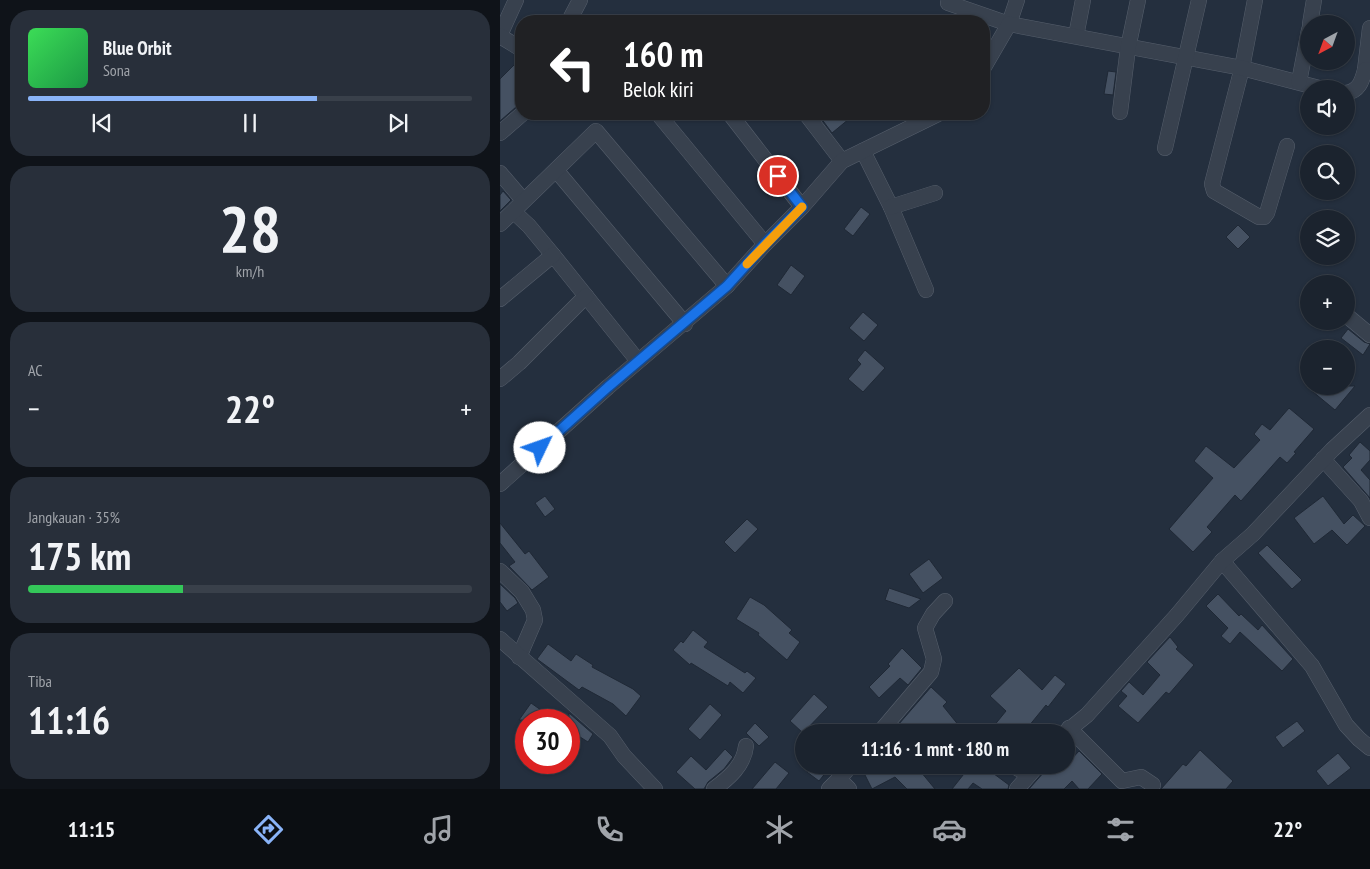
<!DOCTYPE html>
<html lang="id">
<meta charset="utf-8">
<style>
:root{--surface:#1b232e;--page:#282f3a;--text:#f1f3f6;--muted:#a0a4aa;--line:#39404a;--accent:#8ab4f8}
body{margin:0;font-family:"PT Sans Narrow",sans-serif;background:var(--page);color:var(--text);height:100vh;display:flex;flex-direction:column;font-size:19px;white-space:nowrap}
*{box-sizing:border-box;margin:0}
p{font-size:16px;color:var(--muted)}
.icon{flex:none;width:28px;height:28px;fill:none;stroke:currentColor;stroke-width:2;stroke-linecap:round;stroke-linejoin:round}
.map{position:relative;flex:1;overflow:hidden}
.sheet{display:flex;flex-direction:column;gap:10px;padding:10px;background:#0f1319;width:500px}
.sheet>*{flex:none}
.banner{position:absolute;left:15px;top:15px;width:475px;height:105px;border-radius:20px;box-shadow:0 1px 4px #0004,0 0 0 1px var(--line);background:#202124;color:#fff;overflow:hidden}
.needle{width:32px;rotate:221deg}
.buttons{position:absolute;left:800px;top:15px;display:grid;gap:10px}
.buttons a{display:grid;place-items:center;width:55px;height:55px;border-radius:50%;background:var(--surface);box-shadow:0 1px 4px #0004,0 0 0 1px var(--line);font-size:25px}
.speed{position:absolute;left:15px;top:709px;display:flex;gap:10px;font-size:25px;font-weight:700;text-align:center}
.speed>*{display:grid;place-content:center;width:65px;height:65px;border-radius:50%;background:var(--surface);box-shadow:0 1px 4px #0004,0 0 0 1px var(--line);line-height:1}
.speed .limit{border:8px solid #d22;background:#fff;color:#111}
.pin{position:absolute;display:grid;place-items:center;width:42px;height:42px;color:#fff;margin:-21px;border:2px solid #fff;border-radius:50%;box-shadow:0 1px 5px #0007}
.me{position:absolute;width:55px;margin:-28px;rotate:48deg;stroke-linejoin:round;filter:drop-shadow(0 0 4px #0008)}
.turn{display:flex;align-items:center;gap:18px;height:105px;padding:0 25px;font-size:22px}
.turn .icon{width:65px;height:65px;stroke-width:2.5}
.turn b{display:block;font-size:35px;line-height:42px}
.big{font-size:38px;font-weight:800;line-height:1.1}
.sheet .tile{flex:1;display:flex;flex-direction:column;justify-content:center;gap:8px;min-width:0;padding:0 18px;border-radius:20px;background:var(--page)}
.sheet .dial{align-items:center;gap:0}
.dial b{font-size:65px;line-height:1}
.song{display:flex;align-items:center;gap:15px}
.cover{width:60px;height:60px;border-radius:8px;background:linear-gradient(135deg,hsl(130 70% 55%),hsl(140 70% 35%))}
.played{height:5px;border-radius:2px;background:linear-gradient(90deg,var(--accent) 65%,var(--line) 65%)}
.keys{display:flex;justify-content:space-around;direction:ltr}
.heat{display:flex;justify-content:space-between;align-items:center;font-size:28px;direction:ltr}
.charge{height:8px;border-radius:4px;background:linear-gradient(90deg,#34c759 35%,var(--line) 0)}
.trip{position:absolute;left:295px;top:724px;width:280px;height:50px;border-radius:25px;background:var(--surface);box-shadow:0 1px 4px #0004,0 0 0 1px var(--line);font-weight:800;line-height:50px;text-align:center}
.tabs{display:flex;height:80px;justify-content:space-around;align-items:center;background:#0b0e12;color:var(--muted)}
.tabs .icon{width:35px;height:35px}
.tabs .current{color:var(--accent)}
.tabs b{font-size:22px;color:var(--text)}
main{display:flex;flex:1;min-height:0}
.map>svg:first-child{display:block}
.building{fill:#455162;stroke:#1f2835}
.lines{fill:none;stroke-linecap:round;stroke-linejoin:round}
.minor-casing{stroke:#565f6c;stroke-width:16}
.minor{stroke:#38414e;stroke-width:15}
.route-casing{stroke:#114b97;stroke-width:12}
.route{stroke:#1a73e8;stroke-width:9}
.slow{stroke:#f59e0b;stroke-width:9}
</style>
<main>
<section class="sheet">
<div class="tile">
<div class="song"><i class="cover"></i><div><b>Blue Orbit</b><p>Sona</p></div></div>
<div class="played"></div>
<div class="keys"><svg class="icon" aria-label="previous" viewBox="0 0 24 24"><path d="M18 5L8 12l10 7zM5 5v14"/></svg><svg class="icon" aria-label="pause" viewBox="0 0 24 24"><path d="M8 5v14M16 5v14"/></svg><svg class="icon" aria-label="next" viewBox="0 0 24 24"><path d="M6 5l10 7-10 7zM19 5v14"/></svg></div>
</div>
<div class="tile dial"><b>28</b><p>km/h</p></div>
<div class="tile"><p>AC</p>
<div class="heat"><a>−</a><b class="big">22°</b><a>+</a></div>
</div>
<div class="tile"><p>Jangkauan · 35%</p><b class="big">175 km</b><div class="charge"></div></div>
<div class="tile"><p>Tiba</p><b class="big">11:16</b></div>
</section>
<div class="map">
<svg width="870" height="789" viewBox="0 0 870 789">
<rect width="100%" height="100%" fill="#242f3e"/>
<g class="building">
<path d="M21,58V105L16,107L0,121V79Z"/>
<path d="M608,71L616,72L613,95L604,94Z"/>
<path d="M318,114H355L332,133Z"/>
<path d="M3,191L11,200L0,211V195Z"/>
<path d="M361,207L370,214L353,236L344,229Z"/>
<path d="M738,225L750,237L738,249L726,237Z"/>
<path d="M291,265L305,276L291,295L277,285Z"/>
<path d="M363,312L378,325L364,341L349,328Z"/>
<path d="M848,329L864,342L870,344L863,355L841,338Z"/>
<path d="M365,350L385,368L363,392L348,379L361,364L357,360Z"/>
<path d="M806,386H855L835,410Z"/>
<path d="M789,408L814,429L794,452L796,453L787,463L780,457L741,501L735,495L707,527L712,532L693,552L669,529L713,478L694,461L706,446L734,468L760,440L754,434L762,424L770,430Z"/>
<path d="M860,442L870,451V460L861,470L870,480V498L843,467L852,458L849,455Z"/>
<path d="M45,496L55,509L45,517L35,503Z"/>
<path d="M823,496L844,524L853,515L865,526L847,545L832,530L814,544L794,518Z"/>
<path d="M247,519L258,529L235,553L224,542Z"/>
<path d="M0,523L25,554L29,551L49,577L32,590L9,566L15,562L0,543Z"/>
<path d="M767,545L802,580L792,589L758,553Z"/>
<path d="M429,559L443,578L423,593L409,574Z"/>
<path d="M0,584L15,598L18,603L7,611L0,602Z"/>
<path d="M389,588L421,599L409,608L385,600Z"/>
<path d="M718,594L739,616L741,614L758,630L762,625L793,659L782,671L740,632L730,644L721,636L728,628L706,606Z"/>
<path d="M250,597L264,605L292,630L289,633L300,642L287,660L258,635L259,633L236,619Z"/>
<path d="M193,630L208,642L204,647L245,673L247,671L256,678L243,693L230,682L228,686L191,663L190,665L173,650L181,641L183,643Z"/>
<path d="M670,637L678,647L676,649L694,665L669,694L666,692L638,723L618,706L627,696L621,691L629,682L643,695L660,675L647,662Z"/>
<path d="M48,644L71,661L76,654L93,665L92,667L133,689L141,696L126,716L113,704L82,687L79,690L37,659Z"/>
<path d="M402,648L422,668L408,685L400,678L379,698L369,687L390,666L388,664Z"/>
<path d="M519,668L542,690L555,675L566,684L548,707L546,705L524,732H499L493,727L506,711L490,696Z"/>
<path d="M431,687L447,702L443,706L464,732H392Z"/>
<path d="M314,694L328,707L303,733L290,721Z"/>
<path d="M31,703L55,720H19Z"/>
<path d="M210,704L222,715L200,740L188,729Z"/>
<path d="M69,713L93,734L88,742L69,730Z"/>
<path d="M797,721L805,731L783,748L775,737Z"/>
<path d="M255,723L269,737L259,746L246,733Z"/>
<path d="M225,749L233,757L224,769L208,782L204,789H195L176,772L191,756L206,770Z"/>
<path d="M700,750L733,781L726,789H661L683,764L686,766Z"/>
<path d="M579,751L602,774L588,789H579L572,781L564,789H529L545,771L547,765H566Z"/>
<path d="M838,753L851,768L828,786L816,771Z"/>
<path d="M275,762L289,773L276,789H252Z"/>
<path d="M313,765H319L327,771L319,781L307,772Z"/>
<path d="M360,765H417L416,766L435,789H407L395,777L372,789Z"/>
<path d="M471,765H482L509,785L508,789H482L473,783L468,789H452Z"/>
</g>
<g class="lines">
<g class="minor-casing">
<g id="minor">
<path d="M755,0L742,68L712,184L714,191L759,217H764L767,213L787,146"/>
<path d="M448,3L509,24L517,0"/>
<path d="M69,21L80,0"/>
<path d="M810,24L814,0"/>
<path d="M0,35L16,0"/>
<path d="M0,36L21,49"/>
<path d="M576,36L583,0"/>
<path d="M484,67L509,24L742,68L823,89"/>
<path d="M865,70L870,28"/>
<path d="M799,82L809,30"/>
<path d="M846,93C859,91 862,81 865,70H870"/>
<path d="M620,112L628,48L638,0"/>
<path d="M230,114L302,207"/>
<path d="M306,114L342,161"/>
<path d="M159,115L265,244"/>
<path d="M0,133L22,114"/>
<path d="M665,148L699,0"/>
<path d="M363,151L391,207L426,290"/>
<path d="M56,170L185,324"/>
<path d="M0,173L23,200"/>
<path d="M391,207L435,193"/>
<path d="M14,212L29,226L53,255L138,361"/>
<path d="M0,224L96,131L227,286"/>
<path d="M0,299L53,255"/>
<path d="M846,315L870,335"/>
<path d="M0,379L19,363L86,296"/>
<path d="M823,459L861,501L870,518"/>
<path d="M0,484L108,387L227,286L265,244L302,207L342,161L438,114"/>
<path d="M722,561L812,666L846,725L859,739L870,748"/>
<path d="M0,571L22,592L33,610L35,620L19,657"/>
<path d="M0,639L110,736L124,756L155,789"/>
<path d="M569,728L622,781L641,777L653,785"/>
<path d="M380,732L431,672L434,659L425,628L433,614L445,601"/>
<path d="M566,732L587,715L677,615L722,561L753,534L832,450L870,415"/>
<path d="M512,765L529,775"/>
<path d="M339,779L351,765"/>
<path d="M214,789C229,778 244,765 246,746"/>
<path d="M329,789L339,779L349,789"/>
<path d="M517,789L538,765"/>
</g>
</g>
<use href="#minor" class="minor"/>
</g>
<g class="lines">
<g class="route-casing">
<path id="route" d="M40,448L108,387L227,286L265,244L302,207L278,176"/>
</g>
<use href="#route" class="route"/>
<path class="slow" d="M247,264L302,207"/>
</g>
</svg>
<div class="buttons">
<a><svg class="needle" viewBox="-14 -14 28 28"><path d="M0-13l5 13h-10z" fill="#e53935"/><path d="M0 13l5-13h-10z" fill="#a0a4aa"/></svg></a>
<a><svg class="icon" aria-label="sound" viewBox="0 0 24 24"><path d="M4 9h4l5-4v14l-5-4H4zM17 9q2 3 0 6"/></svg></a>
<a><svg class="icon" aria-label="search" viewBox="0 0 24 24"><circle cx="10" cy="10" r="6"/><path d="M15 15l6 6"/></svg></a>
<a><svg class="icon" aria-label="layers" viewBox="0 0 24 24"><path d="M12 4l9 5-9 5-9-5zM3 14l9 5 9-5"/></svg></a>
<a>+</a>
<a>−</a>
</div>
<div class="speed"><div class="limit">30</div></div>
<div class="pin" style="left:278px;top:176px;background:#d93025"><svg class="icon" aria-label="arrive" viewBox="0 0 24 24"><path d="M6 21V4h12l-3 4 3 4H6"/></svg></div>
<svg class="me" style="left:40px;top:448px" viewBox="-20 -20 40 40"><circle r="19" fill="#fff"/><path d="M0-13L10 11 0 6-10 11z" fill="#1a73e8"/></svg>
<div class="trip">11:16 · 1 mnt · 180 m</div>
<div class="banner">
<div class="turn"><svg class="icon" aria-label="left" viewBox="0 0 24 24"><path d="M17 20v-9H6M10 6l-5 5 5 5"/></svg><div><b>160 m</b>Belok kiri</div></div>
</div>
</div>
</main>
<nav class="tabs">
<b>11:15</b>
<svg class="icon current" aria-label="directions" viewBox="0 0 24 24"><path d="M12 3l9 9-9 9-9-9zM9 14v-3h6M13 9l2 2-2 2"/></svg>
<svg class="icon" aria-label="music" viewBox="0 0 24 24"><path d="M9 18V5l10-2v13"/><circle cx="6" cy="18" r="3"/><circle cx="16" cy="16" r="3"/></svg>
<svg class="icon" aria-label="phone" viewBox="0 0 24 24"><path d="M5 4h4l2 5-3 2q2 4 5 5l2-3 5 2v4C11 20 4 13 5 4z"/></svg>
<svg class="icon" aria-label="climate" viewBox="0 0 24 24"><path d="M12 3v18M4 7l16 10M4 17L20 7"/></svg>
<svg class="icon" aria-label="car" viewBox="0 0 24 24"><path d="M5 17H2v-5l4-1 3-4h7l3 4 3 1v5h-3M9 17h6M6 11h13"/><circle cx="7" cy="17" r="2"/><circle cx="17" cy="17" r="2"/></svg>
<svg class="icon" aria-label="filters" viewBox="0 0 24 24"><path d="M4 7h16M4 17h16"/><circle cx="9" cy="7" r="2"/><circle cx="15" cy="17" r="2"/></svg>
<b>22°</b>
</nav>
